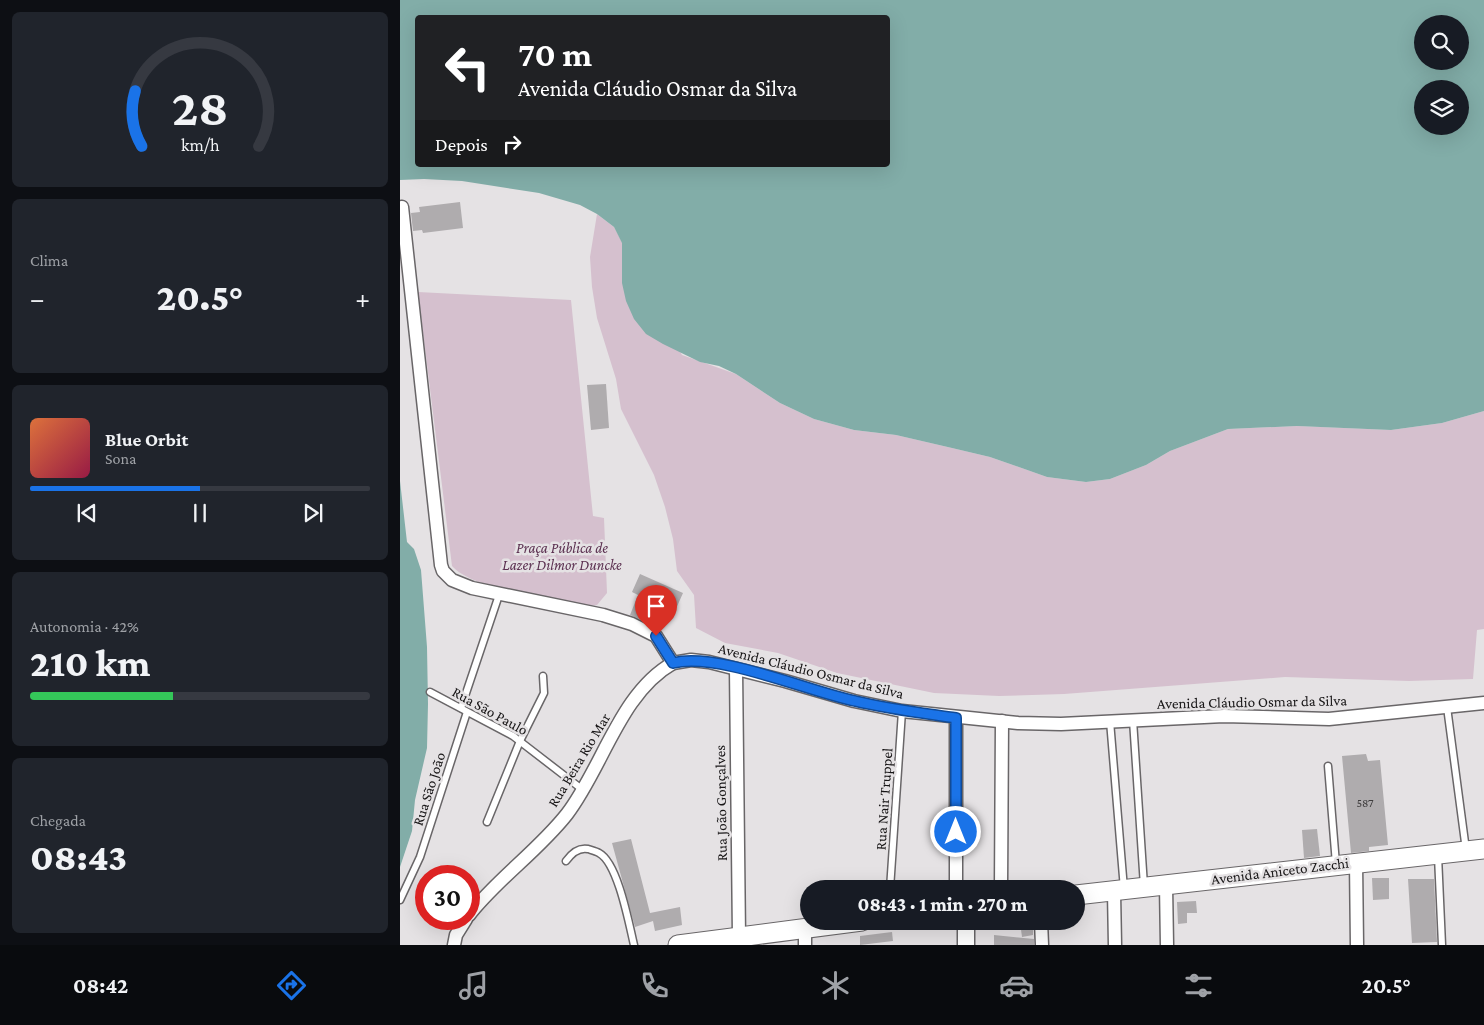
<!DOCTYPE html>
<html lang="pt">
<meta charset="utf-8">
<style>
:root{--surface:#171b24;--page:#20242c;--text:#f1f3f6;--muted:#9ea1a6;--line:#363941;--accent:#1a73e8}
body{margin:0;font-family:"Crimson Pro",serif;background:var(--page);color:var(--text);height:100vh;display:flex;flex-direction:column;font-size:19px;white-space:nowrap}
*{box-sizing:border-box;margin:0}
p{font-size:16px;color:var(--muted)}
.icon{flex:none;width:28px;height:28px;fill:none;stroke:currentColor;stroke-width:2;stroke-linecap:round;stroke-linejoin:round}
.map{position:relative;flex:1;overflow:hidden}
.sheet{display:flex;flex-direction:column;gap:12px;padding:12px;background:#0d0f14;width:400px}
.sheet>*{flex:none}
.top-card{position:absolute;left:15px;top:15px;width:475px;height:152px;border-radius:5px;box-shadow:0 5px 20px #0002;background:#202124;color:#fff;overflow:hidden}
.fabs{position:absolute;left:1014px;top:15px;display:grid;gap:10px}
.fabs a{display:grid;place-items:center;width:55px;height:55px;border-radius:50%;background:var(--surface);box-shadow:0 5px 20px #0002;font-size:25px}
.speed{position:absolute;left:15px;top:865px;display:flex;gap:10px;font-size:25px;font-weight:700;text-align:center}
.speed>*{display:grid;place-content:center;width:65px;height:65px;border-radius:50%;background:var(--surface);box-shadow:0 5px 20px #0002;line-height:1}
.speed .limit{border:8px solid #d22;background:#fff;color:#111}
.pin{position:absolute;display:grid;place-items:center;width:42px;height:42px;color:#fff;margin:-51px -21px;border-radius:50% 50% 50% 0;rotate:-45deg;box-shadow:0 0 5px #0007}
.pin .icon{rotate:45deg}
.me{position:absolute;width:55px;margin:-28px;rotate:0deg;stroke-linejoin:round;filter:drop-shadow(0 0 4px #0008)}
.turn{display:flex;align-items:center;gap:18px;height:105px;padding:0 20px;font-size:22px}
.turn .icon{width:65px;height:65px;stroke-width:2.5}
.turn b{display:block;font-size:35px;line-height:42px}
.then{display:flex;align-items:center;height:48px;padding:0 20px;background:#0003;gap:10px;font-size:19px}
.big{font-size:38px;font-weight:800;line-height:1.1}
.sheet .widget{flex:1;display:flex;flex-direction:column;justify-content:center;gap:8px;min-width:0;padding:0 18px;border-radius:8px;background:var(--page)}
.sheet .dial{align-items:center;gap:0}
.dial svg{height:130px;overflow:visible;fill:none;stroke:var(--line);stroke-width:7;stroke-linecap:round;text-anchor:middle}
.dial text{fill:var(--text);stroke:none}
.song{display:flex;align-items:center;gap:15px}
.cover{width:60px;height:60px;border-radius:8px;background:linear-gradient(135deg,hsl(20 70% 55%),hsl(340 70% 35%))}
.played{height:5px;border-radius:2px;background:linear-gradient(90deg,var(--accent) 50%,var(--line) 50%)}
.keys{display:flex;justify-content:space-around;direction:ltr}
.heat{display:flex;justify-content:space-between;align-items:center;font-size:28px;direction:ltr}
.charge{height:8px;border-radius:4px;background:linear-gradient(90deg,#34c759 42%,var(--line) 0)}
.trip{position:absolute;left:400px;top:880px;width:285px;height:50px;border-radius:25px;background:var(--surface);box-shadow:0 5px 20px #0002;font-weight:800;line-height:50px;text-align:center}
.tabs{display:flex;height:80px;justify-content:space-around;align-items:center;background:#090b0e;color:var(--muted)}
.tabs .icon{width:35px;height:35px}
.tabs .active{color:var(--accent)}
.tabs b{font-size:22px;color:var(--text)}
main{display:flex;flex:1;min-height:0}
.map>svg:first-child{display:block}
.green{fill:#d5c0ce}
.water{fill:#82ada8;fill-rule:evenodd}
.building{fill:#afacae}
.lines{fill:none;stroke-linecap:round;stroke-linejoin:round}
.lane-casing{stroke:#696668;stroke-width:9}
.street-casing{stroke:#696668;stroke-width:15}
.secondary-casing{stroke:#696668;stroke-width:19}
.primary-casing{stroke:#696668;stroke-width:21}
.lane{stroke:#fff;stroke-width:6}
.street{stroke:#fff;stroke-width:12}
.secondary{stroke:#fff;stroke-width:16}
.primary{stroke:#fff;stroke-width:19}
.route-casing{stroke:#114b97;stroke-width:12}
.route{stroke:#1a73e8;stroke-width:9}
.labels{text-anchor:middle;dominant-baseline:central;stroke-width:5;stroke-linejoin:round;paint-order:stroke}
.number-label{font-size:12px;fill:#3e3c3d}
.park-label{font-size:15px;font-style:italic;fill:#5c3151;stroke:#e5e2e4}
.street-label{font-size:15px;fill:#181617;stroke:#e5e2e4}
</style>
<main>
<section class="sheet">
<div class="widget dial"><svg viewBox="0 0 100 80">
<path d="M14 69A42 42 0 1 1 86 69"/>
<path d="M14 69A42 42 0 0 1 10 35" stroke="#1a73e8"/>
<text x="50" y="56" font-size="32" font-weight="700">28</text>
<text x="50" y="72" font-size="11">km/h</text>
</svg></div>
<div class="widget"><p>Clima</p>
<div class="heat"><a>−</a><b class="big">20.5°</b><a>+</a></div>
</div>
<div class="widget">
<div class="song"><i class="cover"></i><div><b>Blue Orbit</b><p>Sona</p></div></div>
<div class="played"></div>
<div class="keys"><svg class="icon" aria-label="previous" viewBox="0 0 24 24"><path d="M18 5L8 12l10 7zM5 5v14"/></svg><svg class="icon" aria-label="pause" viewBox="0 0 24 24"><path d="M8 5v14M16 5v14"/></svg><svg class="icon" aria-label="next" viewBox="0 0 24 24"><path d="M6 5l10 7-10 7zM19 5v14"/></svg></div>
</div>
<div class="widget"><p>Autonomia · 42%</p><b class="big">210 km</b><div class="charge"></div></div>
<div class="widget"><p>Chegada</p><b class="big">08:43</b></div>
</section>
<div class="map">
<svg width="1084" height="945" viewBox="0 0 1084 945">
<rect width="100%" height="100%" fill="#e5e2e4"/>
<g class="green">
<path d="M197,214L214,227L282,355L336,374L380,403L414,419L454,430L496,435L552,448L590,457L647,477L686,482L710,479L746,465L770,451L828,429L897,426L991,430L1042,423L1084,411V629L1077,630L1073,679L1009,681L885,677L664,694L599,696L534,693L437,673L378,653L325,643L296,628L294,595L277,571L273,539L265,507L254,475L221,409L216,379L197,318L192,287L190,257Z"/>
<path d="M18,292L171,300L193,516L204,518L207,593L197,605L188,606C155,599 73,590 52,566Z"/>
</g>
<g class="water">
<path d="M0,0H1084V411L1042,423L991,430L897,426L828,429L770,451L746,465L710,479L686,482L647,477L590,457L552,448L496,435L454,430L414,419L380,403L336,374L319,366L300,362L263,344L246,334L234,319L226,301L222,283V243L214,227L197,214L180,205L139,193L62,181L24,179L0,180ZM18,18H488V165H18ZM1022,24H1060V61H1022ZM1022,89H1060V126H1022Z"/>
<path d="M0,481L7,542L14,549L21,570L27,647L28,704L27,748L15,800L12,831L0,867Z"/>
</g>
<g class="building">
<path d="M60,202L63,228L23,233L22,230L13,231L11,213L20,212L19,207Z"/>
<path d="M206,384L209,428L191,430L187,385Z"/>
<path d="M240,574L283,593L275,611L270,609L261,628L230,615L238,595L232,592Z"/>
<path d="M966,754L968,761L980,760L988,845L969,847V851L951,853L942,756Z"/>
<path d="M917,829L920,856L904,858L902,830Z"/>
<path d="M231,839L250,913L280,907L282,925L255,931L253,921L235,927L212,843Z"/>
<path d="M972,878H989V899L973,900Z"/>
<path d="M1008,879H1034L1037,942L1012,943Z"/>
<path d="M796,901L797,913H787V923L778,924L777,902Z"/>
<path d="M633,921V935L622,937L620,922Z"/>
<path d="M492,932L493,941L460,945V936Z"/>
<path d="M594,935L634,939V945H594Z"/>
</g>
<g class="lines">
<g class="lane-casing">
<g id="lane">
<path d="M30,692L113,736L183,790"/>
<path d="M1047,707L1066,850"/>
<path d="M61,708L99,595"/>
<path d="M733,720L744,886"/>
<path d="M710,721L724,889"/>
<path d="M928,766L936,864"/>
<path d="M87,822L120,741L144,693L143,676"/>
<path d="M1038,856L1042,945"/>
<path d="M166,861C171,854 178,847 188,849C191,850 196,851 199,853C218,863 229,924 234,945"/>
<path d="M490,889L502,711"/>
<path d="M0,900L20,857L67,712"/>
</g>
</g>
<g class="street-casing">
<g id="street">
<path d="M2,207L41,565L43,571L52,580L72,588L203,615L232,624L256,636L273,663L291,660L309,662L385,681L454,701L502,711L618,723L661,724L824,716L929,719L1084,703"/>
<path d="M336,669L339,937"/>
<path d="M956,862L957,945"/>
<path d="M766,885L767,945"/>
<path d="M556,889V718"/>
<path d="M601,889L602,721"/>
<path d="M714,892L715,945"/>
<path d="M69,915C98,878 138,851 167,814C203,767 220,693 273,663"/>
<path d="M641,921L642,945"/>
<path d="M54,945L56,935L66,919"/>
<path d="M405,945V930"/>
</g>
</g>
<g class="secondary-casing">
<path id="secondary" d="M566,921V945"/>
</g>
<g class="primary-casing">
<g id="primary">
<path d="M676,895L1084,849"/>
<path d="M278,945L462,921"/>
</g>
</g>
<use href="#lane" class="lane"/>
<use href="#street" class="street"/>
<use href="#secondary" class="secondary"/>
<use href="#primary" class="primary"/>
</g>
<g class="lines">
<g class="route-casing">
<path id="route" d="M256,636L273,663C318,652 407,691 455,701C488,709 522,713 556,718V832"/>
</g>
<use href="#route" class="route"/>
</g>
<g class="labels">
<g class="number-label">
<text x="965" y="803">587</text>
</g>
<g class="park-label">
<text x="162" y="548">Praça Pública de<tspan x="162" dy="17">Lazer Dilmor Duncke</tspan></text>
</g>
<g class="street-label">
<text transform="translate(411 671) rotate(14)">Avenida Cláudio Osmar da Silva</text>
<text transform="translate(852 702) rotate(-1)">Avenida Cláudio Osmar da Silva</text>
<text transform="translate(90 711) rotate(29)">Rua São Paulo</text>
<text transform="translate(179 760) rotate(-59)">Rua Beira Rio Mar</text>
<text transform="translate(29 789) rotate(-72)">Rua São João</text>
<text transform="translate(484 799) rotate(-86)">Rua Nair Truppel</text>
<text transform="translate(321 803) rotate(-91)">Rua João Gonçalves</text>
<text transform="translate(880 871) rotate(-7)">Avenida Aniceto Zacchi</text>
</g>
</g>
</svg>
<div class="fabs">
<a><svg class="icon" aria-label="search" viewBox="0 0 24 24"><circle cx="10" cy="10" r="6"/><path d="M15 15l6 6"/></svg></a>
<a><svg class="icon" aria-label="layers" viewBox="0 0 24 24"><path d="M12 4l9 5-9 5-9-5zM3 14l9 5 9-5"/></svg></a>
</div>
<div class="speed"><div class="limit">30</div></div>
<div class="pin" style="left:256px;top:636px;background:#d93025"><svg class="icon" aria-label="arrive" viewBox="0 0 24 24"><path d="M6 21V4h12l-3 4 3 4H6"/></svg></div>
<svg class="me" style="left:556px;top:832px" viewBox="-20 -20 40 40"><circle r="17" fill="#1a73e8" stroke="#fff" stroke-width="3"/><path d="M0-11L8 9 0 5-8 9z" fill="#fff"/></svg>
<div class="trip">08:43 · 1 min · 270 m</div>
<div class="top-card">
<div class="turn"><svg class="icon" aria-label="left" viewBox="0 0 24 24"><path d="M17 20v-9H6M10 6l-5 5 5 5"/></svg><div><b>70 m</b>Avenida Cláudio Osmar da Silva</div></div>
<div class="then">Depois<svg class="icon" aria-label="right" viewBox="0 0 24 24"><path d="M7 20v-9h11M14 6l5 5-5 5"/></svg></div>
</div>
</div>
</main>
<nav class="tabs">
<b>08:42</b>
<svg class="icon active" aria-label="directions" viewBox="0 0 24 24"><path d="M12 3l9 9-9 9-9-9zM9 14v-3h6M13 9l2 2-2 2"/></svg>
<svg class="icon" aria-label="music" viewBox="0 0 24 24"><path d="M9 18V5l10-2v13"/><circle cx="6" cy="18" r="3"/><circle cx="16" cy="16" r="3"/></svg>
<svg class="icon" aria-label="phone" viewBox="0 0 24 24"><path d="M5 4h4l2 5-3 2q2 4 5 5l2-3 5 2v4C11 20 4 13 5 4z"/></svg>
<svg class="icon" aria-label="climate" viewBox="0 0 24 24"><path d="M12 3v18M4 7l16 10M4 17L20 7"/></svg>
<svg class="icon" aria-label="car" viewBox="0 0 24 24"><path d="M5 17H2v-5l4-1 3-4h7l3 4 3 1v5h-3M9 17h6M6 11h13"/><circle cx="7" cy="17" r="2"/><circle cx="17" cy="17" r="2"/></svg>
<svg class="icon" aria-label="filters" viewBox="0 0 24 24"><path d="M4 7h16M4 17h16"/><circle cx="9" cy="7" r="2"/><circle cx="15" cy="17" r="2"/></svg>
<b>20.5°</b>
</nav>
